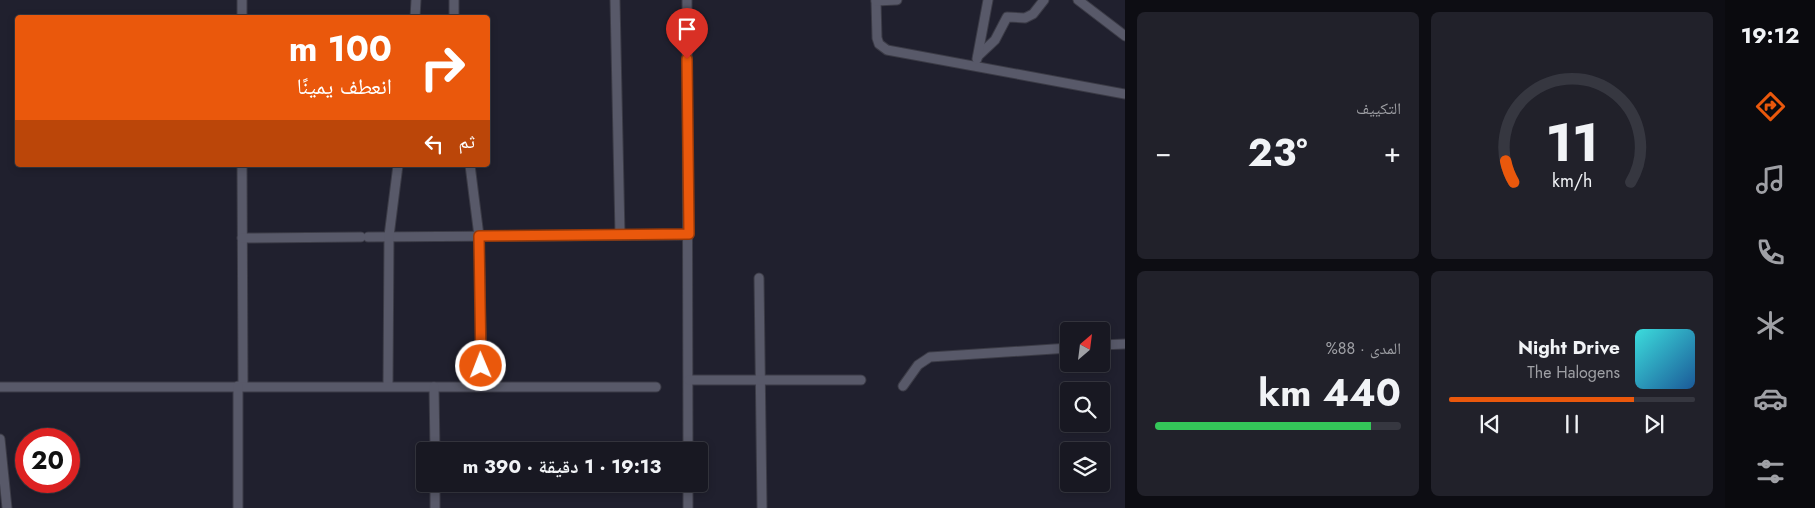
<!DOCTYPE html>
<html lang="ar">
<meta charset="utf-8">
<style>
:root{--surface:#181822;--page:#21212a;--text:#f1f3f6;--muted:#9fa0a5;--line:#363740;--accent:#ea580c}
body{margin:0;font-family:Jost,"Noto Naskh Arabic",sans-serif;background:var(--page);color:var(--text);direction:rtl;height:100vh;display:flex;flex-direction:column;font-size:19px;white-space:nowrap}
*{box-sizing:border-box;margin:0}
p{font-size:16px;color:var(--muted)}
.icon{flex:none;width:28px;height:28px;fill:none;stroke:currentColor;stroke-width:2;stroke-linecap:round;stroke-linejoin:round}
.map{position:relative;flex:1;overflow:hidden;direction:ltr}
.details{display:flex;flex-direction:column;gap:12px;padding:12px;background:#0d0d13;width:600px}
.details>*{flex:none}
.banner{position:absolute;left:15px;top:15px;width:475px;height:152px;border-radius:5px;box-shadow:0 2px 8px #0003,0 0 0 1px var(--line);direction:rtl;background:#ea580c;color:#fff;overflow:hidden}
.needle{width:32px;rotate:28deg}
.tools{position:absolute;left:1060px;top:322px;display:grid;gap:10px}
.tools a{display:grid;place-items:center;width:50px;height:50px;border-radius:5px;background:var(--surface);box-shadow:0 2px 8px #0003,0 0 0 1px var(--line);font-size:25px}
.speed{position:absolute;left:15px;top:428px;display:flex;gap:10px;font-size:25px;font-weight:700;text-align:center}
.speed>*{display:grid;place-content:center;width:65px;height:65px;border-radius:50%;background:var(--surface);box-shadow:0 2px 8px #0003,0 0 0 1px var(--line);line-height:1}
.speed .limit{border:8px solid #d22;background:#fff;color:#111}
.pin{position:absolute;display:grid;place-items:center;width:42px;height:42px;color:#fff;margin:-51px -21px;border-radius:50% 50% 50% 0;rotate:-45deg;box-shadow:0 0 5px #0007}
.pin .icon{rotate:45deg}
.me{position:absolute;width:55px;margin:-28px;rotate:359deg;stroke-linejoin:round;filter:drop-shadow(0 0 4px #0008)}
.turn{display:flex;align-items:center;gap:18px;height:105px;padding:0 15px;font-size:22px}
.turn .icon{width:65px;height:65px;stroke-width:2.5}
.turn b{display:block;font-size:35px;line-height:42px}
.then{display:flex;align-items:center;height:48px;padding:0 15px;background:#0003;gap:10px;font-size:19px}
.big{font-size:38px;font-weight:700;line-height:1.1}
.details .card{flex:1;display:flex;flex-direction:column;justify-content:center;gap:8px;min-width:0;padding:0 18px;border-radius:8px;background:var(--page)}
.details .dial{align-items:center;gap:0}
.dial svg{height:130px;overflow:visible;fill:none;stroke:var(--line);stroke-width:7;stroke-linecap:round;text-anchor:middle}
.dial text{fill:var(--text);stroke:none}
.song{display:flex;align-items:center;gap:15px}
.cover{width:60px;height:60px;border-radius:8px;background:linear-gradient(135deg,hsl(180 70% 55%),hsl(210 70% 35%))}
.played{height:5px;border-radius:2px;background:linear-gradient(90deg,var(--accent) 75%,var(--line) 75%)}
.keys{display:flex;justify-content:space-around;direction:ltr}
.heat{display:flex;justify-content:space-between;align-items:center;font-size:28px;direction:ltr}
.charge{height:8px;border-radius:4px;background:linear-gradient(90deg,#34c759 88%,var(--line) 0)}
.details .tiles{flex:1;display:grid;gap:12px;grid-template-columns:repeat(2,1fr)}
.trip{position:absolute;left:416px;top:442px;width:292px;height:50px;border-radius:5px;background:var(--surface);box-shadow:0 2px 8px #0003,0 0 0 1px var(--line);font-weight:700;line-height:50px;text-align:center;direction:rtl}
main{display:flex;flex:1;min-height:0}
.tab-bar{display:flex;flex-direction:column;width:90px;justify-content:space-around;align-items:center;background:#0a0a0e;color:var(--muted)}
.tab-bar .icon{width:35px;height:35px}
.tab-bar .on{color:var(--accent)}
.tab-bar b{font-size:22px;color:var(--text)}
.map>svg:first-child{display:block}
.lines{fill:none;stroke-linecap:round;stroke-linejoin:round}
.minor-casing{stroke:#3b3b46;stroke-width:11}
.minor{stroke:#585969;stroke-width:9}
.route-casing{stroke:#983908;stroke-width:12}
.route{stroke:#ea580c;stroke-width:9}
</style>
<main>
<nav class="tab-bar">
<b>19:12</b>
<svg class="icon on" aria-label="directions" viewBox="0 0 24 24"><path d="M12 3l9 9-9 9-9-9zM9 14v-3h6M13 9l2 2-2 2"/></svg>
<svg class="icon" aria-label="music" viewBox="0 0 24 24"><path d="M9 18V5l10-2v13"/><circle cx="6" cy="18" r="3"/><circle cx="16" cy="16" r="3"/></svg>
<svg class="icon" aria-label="phone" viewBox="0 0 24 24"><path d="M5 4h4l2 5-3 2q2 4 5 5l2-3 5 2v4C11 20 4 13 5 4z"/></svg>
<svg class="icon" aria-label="climate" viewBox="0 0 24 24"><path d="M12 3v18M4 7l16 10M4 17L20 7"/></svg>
<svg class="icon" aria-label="car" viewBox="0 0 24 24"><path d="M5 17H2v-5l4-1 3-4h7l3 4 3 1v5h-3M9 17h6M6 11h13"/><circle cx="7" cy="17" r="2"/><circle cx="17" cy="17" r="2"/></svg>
<svg class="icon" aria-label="filters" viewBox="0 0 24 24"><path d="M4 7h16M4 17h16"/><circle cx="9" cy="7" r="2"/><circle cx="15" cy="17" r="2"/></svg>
</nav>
<section class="details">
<div class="tiles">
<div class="card dial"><svg viewBox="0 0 100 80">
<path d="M14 69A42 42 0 1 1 86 69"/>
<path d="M14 69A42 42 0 0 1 9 56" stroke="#ea580c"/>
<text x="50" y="56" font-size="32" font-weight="700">11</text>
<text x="50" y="72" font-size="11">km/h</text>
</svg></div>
<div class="card"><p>التكييف</p>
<div class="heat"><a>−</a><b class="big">23°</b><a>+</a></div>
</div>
<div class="card">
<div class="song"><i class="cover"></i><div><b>Night Drive</b><p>The Halogens</p></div></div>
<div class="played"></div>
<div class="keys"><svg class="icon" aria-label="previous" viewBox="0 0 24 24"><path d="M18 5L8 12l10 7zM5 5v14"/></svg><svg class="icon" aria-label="pause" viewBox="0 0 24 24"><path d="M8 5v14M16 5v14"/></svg><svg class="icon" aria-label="next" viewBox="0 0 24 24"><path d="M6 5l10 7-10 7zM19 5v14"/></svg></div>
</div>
<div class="card"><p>المدى · 88%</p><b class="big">440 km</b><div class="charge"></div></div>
</div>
</section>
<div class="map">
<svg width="1125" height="508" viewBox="0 0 1125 508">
<rect width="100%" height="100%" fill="#20202e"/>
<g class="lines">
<g class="minor-casing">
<g id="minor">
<path d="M242,0V18"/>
<path d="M454,0V18"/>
<path d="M615,0L620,235"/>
<path d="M687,0L688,451"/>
<path d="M876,0L877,38L879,44L887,50L1125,94"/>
<path d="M1078,0L1125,36"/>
<path d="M876,1L897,0"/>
<path d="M415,18L416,0"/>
<path d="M978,56L995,40L1007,17L1025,18L1033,14L1044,0"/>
<path d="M977,59L988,0"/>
<path d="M242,165L243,386"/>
<path d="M470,165L479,236L482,385"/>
<path d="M368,237L689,235"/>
<path d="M242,238L361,237"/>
<path d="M759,278L762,508"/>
<path d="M1101,345L1125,344"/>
<path d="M689,380H861"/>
<path d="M388,386L389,236L398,165"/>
<path d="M903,386L918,365L930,357L1069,348"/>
<path d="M0,387H656"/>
<path d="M434,387L435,451"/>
<path d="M0,439L7,508"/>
<path d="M435,484V508"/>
<path d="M238,508V386"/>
<path d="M688,508V484"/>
</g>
</g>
<use href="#minor" class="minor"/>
</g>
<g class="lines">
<g class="route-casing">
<path id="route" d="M481,366L479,236L689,234L687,59"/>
</g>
<use href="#route" class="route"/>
</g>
</svg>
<div class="tools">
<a><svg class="needle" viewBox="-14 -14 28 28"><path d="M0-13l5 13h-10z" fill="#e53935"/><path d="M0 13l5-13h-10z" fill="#9fa0a5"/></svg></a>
<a><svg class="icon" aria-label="search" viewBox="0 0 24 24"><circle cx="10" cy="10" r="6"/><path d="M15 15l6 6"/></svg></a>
<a><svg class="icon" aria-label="layers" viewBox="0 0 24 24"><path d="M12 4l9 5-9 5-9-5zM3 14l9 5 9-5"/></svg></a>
</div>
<div class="speed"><div class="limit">20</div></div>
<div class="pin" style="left:687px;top:59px;background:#d93025"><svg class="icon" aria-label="arrive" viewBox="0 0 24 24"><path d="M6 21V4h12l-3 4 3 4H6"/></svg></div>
<svg class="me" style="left:481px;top:366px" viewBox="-20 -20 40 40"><circle r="17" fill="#ea580c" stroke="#fff" stroke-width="3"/><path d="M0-11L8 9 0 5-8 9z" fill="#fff"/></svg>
<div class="trip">19:13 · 1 دقيقة · 390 m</div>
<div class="banner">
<div class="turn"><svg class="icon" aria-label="right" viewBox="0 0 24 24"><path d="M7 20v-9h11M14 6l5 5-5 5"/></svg><div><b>100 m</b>انعطف يمينًا</div></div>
<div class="then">ثم<svg class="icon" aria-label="left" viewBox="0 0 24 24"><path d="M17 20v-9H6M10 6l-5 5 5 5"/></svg></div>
</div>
</div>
</main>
